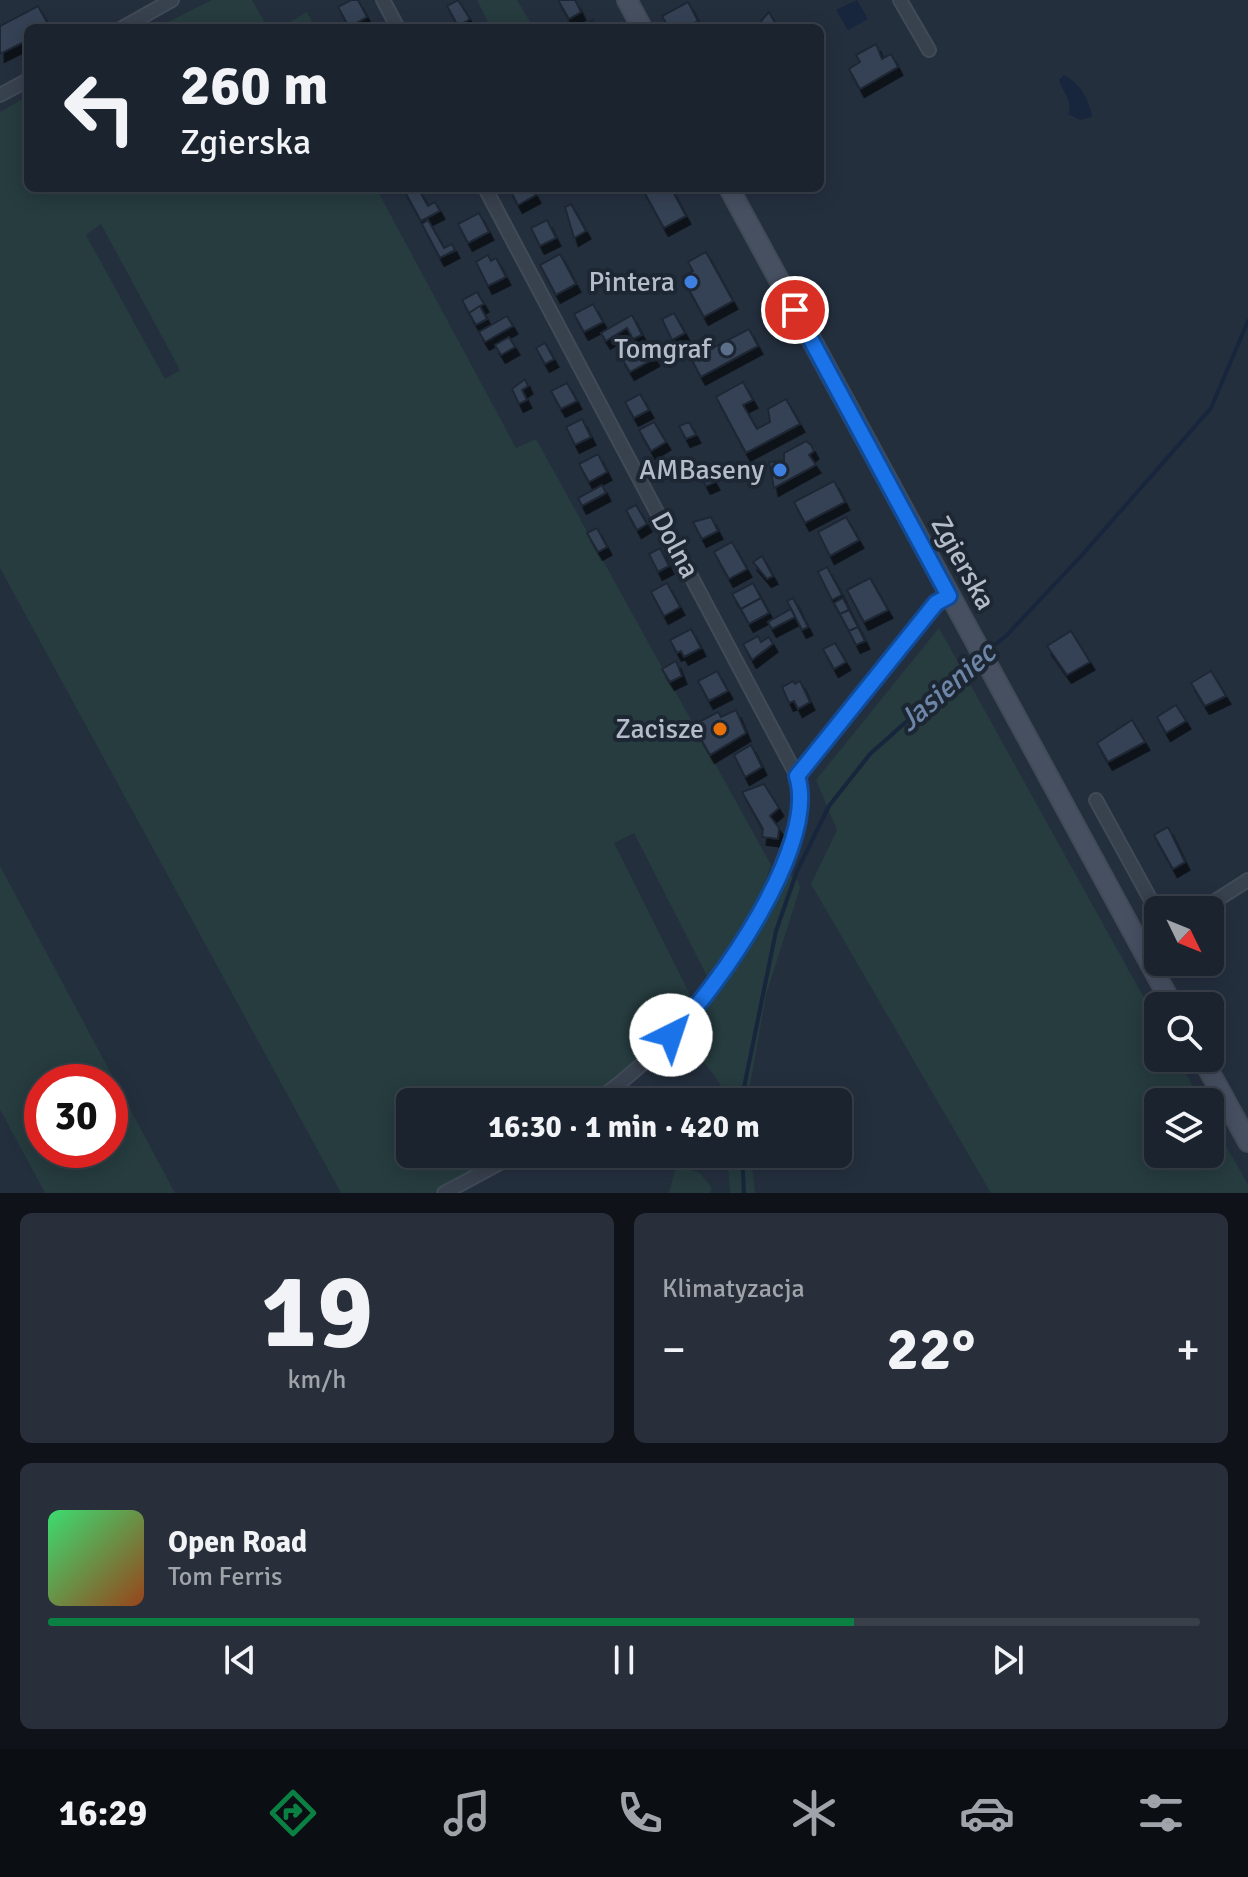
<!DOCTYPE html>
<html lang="pl">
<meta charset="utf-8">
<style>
:root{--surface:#1b232e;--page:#282f3a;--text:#f1f3f6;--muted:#a0a4aa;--line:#39404a;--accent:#0b8043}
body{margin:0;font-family:Signika,sans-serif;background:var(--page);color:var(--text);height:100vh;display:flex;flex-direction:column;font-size:30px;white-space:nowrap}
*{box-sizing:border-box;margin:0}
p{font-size:26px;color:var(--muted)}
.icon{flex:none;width:44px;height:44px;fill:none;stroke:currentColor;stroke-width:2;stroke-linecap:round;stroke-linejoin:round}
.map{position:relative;height:1193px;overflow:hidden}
.sheet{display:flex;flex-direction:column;gap:20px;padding:20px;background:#0f1319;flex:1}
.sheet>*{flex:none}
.top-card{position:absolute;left:24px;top:24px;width:800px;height:168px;border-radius:12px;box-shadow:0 4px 20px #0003,0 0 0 2px var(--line);background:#1b232e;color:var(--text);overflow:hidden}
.needle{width:52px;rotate:133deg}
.tools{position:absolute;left:1144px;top:896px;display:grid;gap:16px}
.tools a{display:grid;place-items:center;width:80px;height:80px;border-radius:12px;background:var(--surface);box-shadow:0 4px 20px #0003,0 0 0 2px var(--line);font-size:40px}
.speed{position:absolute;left:24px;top:1064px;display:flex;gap:16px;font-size:40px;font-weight:700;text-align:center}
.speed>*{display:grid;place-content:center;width:104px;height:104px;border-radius:50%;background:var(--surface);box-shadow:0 4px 20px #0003,0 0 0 2px var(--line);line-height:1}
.speed .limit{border:12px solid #d22;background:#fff;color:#111}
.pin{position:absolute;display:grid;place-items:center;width:68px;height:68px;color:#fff;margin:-34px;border:4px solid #fff;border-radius:50%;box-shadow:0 2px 8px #0007}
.me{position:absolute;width:88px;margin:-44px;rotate:41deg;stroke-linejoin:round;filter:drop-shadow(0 0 6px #0008)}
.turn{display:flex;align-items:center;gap:28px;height:168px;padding:0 24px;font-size:36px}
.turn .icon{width:104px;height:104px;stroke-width:2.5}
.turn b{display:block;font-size:56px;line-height:68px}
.big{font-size:60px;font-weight:800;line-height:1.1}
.sheet .card{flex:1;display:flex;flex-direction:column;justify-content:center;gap:12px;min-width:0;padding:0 28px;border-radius:12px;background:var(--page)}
.sheet .dial{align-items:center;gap:0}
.dial b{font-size:104px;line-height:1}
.song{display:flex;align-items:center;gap:24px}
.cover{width:96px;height:96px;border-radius:12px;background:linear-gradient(135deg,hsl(140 70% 55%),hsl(20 70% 35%))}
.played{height:8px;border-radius:4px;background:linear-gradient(90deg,var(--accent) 70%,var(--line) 70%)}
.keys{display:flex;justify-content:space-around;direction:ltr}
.heat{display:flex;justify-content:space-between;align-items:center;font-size:44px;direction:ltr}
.sheet .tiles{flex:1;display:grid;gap:20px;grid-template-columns:1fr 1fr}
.card:last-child{grid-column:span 2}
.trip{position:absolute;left:396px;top:1088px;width:456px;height:80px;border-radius:12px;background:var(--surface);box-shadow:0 4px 20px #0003,0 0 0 2px var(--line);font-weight:800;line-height:80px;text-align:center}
.tab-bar{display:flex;height:128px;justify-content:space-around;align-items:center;background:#0b0e12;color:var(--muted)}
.tab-bar .icon{width:56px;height:56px}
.tab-bar .selected{color:var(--accent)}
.tab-bar b{font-size:36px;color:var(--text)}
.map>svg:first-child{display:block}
.green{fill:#263c3f;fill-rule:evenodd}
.water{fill:#17263c}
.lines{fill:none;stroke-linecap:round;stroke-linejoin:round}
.stream{stroke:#17263c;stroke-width:4}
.building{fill:#364354;stroke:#1f2835;stroke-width:2;filter:url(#shadow)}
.minor-casing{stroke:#414a57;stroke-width:16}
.secondary-casing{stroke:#414a57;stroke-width:22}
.minor{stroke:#38414e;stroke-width:12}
.secondary{stroke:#465061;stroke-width:18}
.route-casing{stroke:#114b97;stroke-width:20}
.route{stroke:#1a73e8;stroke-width:14}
.shop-dot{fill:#3f7fe0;stroke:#1d2633;stroke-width:3}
.service-dot{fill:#5c6f8a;stroke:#1d2633;stroke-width:3}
.food-dot{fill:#e8710a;stroke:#1d2633;stroke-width:3}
.labels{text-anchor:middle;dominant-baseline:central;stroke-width:8;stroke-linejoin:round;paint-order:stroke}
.poi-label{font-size:28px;fill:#b4bcc9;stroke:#1d2633;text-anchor:end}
.street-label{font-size:28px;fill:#b4bcc9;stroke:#1d2633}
.water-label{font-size:30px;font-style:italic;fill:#6d86a8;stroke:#1d2633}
</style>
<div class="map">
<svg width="1248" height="1193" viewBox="0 0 1248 1193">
<defs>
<filter id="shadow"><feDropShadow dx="4.5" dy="8" stdDeviation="0" flood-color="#0009"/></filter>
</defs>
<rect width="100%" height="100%" fill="#242f3e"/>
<g class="green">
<path d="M212,0H252L268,28H156Z"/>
<path d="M477,0H517L534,28H491Z"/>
<path d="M307,12L315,28H279Z"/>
<path d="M28,96V188H376L516,448L536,439L771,865L755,911L708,978L634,833L614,843L692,999L636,1062L584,1102H410V1154H507L434,1193H341L0,568V112ZM101,224L180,370L165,379L86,235Z"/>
<path d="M939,628L1158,1023V1058H1177L1202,1102H1158V1154H1210V1117L1248,1185V1193H991L811,884L837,830L816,780Z"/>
<path d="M0,866L175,1193H45L0,1109ZM110,1082V1150H42V1082Z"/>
<path d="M787,872L798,881L800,888L766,995L747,1102H725C727,1083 700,1060 688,1046L656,1076L649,1068C700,1015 763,943 787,872Z"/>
<path d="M727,1154H751L755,1193H730Z"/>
<path d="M685,1168L700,1173L712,1188L710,1193H669L675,1170Z"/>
</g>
<g class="water">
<path d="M857,0L868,19L848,30L836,10Z"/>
<path d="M1064,75C1081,84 1089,99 1092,117L1080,120L1068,114C1074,102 1062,91 1059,80Z"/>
</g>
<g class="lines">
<g class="stream">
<path d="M988,650L1006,636L1082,555L1211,408L1248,321"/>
<path d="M741,1102L776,931L797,871L829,806L870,754L978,658"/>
<path d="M742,1154L744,1193"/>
</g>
</g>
<g class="building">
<path d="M351,0H358L367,17L349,27L338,7Z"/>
<path d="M458,0L470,19L458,26L447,6Z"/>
<path d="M558,0H575L581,12L569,19Z"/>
<path d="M688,2L698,21L685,28H669L662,16Z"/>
<path d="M38,6L50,28H28V40L0,54V26Z"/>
<path d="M769,12L778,28H765L761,21Z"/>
<path d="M593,20L597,28H578Z"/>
<path d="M876,44L882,59L891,54L898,67L860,89L849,69L860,62L856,55Z"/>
<path d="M409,188H418L428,206L435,202L440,211L421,221L404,190Z"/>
<path d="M509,188H532L536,195L518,205Z"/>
<path d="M642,188H671L686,216L664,228Z"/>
<path d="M571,204L586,231L574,238L565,207Z"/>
<path d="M479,213L489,232L468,243L458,224Z"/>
<path d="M428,220L444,248L452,244L455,250L440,258L422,224Z"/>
<path d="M547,220L556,238L540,246L531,228Z"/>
<path d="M706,252L733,301L704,317L682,277L693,271L688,262Z"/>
<path d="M560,254L576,284L556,295L540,265Z"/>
<path d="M488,255L491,261L496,258L506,277L488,286L476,262Z"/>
<path d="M477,292L484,304L469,313L462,300Z"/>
<path d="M593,304L603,322L584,332L574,314Z"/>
<path d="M480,306L487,319L476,325L469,313Z"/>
<path d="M674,313L685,333L672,340L662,319Z"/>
<path d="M632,315L642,335L633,339L627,328L606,341L601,333Z"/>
<path d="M507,316L513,326L485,342L479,332Z"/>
<path d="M749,329L758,346L701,377L685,347L703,338L709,350Z"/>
<path d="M509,337L515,347L501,355L495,345Z"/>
<path d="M545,343L554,359L545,364L536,348Z"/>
<path d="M647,343L655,358L630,372L621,357Z"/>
<path d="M525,379L528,386L522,390L527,400L519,404L512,389Z"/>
<path d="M743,382L753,400L743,405L757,429L770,422L768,409L786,399L800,424L746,453L716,397Z"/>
<path d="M567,383L577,401L561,409L551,391Z"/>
<path d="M640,394L649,410L634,418L625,402Z"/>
<path d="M582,419L591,437L575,445L566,427Z"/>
<path d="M654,422L666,442L651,451L639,430Z"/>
<path d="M689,422L696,435L686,439L679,426Z"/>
<path d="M806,441L811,445L814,451L809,455L816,465L774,488L769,462L784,461V453Z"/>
<path d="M598,454L607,472L589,482L579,464Z"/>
<path d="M705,464L715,482L706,486L697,469Z"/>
<path d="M834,481L845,502L805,523L794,502Z"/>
<path d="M602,485L606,493L582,506L578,498Z"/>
<path d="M636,505L647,524L637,530L626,510Z"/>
<path d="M711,517L718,531L702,539L693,522Z"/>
<path d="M846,517L859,540L830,556L818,532Z"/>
<path d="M597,528L607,547L598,552L587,533Z"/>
<path d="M732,542L747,569L729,579L714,552Z"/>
<path d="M660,548L669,566L658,572L649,554Z"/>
<path d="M762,556L773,576L767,579L753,562Z"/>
<path d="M827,567L842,595L832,600L818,572Z"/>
<path d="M870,578L888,610L864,622L847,590Z"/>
<path d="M667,583L680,607L664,616L651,592Z"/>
<path d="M753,583L761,598L741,609L732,594Z"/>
<path d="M761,598L769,613L749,624L741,609Z"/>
<path d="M793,598L808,627L802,630L787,601Z"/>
<path d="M843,598L849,610L840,614L834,603Z"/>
<path d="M791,609L795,617L772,629L768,622Z"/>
<path d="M849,610L858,627L849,631L840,614Z"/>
<path d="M858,627L865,641L856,645L849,631Z"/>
<path d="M691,629L701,648L684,657L681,651L677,653L670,640Z"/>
<path d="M1071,631L1090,662L1067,675L1047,646Z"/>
<path d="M758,636L761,642L769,637L773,644L752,660L743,644Z"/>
<path d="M835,643L846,662L834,669L823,649Z"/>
<path d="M676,661L682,676L670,682L662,669Z"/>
<path d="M717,671L728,691L709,701L698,681Z"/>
<path d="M1211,671L1226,696L1205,706L1191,683Z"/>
<path d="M793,681L795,684L800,681L810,702L798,709L794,701L789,703L782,687Z"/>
<path d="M1176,705L1186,721L1166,733L1157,717Z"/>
<path d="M736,710L746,733L710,755L693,725L718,712L721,717Z"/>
<path d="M1132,720L1145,742L1108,762L1097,743Z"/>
<path d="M751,745L762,767L745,777L734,755Z"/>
<path d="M764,784L779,808L770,816L779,828L778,839L762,837L763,829L742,792Z"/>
<path d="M1168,827L1185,862L1173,869L1154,835Z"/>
</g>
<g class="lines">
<g class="minor-casing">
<g id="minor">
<path d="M383,0L398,28"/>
<path d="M900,0L929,50"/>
<path d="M122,28L172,0"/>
<path d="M0,95L28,80"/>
<path d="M485,188L797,776"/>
<path d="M1096,800L1158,913"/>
<path d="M1201,910L1248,880"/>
<path d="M595,1102C680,1041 752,951 786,853C795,828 806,803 797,776L936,603L949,596"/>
<path d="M444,1193L517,1154"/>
</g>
</g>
<g class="secondary-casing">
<g id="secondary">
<path d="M627,0L642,28"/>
<path d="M729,188L1173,1006"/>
<path d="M1202,1058L1248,1142"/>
</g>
</g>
<use href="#minor" class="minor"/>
<use href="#secondary" class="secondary"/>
</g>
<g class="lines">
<g class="route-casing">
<path id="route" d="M671,1035C718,987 819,845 797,776L936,603L949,596L795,310"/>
</g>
<use href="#route" class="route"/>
</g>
<g class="shop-dot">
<circle cx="691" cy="282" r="8"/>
<circle cx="780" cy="470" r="8"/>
</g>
<circle class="service-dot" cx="727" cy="349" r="8"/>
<circle class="food-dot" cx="720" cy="729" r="8"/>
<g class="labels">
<g class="poi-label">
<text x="675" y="282">Pintera</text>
<text x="711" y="349">Tomgraf</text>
<text x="764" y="470">AMBaseny</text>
<text x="704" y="729">Zacisze</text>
</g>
<g class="street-label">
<text transform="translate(675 545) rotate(62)">Dolna</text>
<text transform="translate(963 563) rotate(61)">Zgierska</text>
</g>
<g class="water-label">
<text transform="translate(947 687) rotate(-41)">Jasieniec</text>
</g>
</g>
</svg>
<div class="tools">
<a><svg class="needle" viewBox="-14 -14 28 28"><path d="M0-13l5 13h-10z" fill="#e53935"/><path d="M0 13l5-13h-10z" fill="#a0a4aa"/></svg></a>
<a><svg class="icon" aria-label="search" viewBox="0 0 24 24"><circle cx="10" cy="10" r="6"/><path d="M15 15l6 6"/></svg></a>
<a><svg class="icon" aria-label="layers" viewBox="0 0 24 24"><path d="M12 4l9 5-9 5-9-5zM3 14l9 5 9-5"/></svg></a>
</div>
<div class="speed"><div class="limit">30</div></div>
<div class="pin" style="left:795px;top:310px;background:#d93025"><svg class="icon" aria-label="arrive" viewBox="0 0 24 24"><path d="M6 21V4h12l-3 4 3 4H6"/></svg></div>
<svg class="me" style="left:671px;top:1035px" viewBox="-20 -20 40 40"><circle r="19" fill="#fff"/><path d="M0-13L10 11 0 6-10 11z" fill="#1a73e8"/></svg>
<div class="trip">16:30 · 1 min · 420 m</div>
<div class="top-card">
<div class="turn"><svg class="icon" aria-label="left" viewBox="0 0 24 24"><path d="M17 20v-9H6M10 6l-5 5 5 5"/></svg><div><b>260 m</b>Zgierska</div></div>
</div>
</div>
<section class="sheet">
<div class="tiles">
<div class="card dial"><b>19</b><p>km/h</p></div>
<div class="card"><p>Klimatyzacja</p>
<div class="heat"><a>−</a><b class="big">22°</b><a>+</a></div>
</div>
<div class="card">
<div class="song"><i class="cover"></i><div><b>Open Road</b><p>Tom Ferris</p></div></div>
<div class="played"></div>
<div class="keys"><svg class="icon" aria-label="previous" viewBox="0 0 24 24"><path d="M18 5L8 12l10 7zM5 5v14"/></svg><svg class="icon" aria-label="pause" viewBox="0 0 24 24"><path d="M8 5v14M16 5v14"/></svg><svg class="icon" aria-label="next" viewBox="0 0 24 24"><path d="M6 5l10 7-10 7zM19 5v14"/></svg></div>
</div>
</div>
</section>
<nav class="tab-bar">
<b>16:29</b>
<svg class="icon selected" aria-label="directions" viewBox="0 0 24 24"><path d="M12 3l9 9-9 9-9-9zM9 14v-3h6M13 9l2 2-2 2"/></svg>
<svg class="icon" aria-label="music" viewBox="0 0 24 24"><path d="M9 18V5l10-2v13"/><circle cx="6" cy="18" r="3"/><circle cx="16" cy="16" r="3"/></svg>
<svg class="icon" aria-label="phone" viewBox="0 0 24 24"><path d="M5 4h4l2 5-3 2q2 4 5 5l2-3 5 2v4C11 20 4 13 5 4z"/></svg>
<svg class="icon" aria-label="climate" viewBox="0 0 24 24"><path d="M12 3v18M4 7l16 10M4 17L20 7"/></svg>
<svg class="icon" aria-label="car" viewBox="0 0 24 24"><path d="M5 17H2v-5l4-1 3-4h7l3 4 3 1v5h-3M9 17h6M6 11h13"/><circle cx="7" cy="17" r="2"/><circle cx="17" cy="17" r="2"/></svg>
<svg class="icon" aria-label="filters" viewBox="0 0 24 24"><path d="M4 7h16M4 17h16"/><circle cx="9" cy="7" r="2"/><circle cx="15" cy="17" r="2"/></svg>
</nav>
